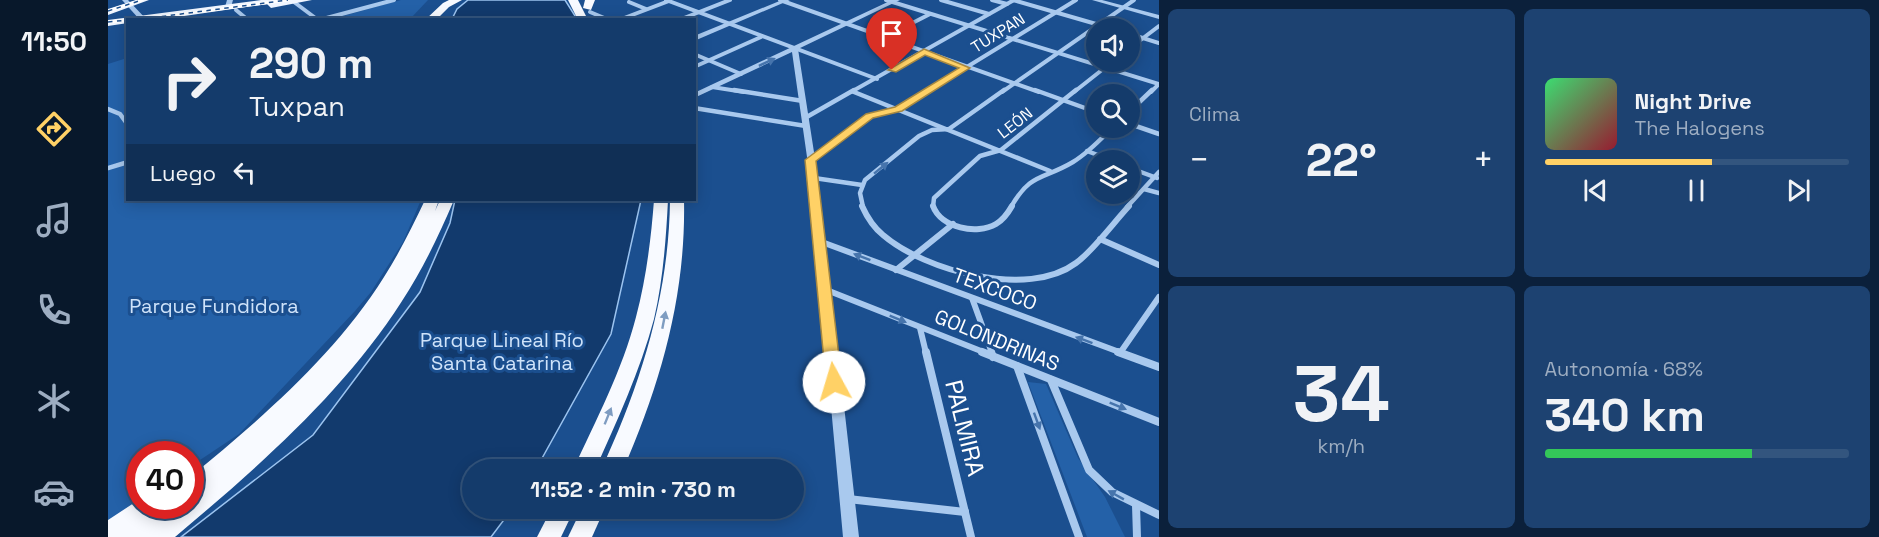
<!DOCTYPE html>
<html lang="es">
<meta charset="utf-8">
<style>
:root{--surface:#143b6b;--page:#1d4271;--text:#f1f3f6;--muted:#9dadc1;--line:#33557e;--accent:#ffd166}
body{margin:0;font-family:"Space Grotesk",sans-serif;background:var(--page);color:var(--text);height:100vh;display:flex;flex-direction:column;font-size:22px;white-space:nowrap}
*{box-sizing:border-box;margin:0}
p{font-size:20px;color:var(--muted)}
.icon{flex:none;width:33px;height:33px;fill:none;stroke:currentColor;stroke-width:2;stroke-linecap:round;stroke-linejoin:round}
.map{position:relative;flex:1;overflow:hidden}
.side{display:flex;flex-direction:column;gap:9px;padding:9px;background:#0b203b;width:720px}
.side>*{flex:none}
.guide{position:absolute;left:18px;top:18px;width:570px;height:183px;border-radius:0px;box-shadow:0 3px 15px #0003,0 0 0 2px var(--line);background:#143b6b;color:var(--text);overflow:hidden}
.controls{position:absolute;left:978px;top:18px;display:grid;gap:12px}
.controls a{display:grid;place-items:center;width:54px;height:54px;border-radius:50%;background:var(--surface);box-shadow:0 3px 15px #0003,0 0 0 2px var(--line);font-size:30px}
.speed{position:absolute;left:18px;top:441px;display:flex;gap:12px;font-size:30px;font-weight:700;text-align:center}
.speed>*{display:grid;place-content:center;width:78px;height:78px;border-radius:50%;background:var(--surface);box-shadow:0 3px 15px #0003,0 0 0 2px var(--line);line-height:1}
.speed .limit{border:9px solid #d22;background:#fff;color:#111}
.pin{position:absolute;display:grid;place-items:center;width:51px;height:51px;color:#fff;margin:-62px -26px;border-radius:50% 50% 50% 0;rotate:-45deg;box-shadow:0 0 6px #0007}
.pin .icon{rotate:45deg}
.me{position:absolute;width:66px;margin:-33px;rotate:354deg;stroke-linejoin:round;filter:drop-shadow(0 0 4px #0008)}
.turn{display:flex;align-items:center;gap:21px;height:126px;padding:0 24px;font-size:27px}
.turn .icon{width:78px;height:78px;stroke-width:2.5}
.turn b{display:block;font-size:42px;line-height:51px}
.then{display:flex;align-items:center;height:57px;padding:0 24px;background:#0003;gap:12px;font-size:22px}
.big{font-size:45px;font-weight:800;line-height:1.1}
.side .widget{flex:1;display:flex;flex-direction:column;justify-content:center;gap:9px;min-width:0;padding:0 21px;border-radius:9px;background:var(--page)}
.side .dial{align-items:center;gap:0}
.dial b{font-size:78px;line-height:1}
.song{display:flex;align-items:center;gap:18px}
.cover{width:72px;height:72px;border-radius:9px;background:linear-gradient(135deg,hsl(140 70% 55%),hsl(350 70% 35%))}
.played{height:6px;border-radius:3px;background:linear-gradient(90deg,var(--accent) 55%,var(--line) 55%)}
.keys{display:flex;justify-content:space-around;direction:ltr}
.heat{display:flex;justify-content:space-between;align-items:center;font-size:33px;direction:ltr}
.charge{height:9px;border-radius:4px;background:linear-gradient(90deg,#34c759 68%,var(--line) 0)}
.side .tiles{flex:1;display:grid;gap:9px;grid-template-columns:repeat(2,1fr)}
.trip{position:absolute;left:354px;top:459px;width:342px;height:60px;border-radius:30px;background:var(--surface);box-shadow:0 3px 15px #0003,0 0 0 2px var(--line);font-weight:800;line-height:60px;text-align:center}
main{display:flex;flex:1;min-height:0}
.tab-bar{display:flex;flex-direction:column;width:108px;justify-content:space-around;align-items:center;background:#08182b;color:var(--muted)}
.tab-bar .icon{width:42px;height:42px}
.tab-bar .active{color:var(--accent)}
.tab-bar b{font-size:27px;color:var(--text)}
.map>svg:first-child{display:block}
.green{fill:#2461a8}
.water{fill:#123a6d;stroke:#9cc4f0;stroke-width:1.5}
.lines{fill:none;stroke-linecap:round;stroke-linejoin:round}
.pedestrian{stroke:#a9c9ee;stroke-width:4.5}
.minor-far3{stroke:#a9c9ee;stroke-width:4}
.minor-far2{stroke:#a9c9ee;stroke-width:4.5}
.minor-far1{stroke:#a9c9ee;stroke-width:6}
.minor{stroke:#a9c9ee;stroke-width:8}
.tertiary{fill:#a9c9ee;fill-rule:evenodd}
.primary{fill:#f0f6ff;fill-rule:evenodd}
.trunk{fill:#f8faff;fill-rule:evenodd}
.rail-casing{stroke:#fff;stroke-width:3}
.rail{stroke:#1b4f8f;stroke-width:1.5;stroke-dasharray:4.5;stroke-linecap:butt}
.oneway{fill:#4674ac}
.oneway2{fill:#7e9cc1}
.route{fill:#ffd166;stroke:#a68842;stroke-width:1.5}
.labels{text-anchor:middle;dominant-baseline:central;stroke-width:6;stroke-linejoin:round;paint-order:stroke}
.far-street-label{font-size:16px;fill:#fff;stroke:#1b4f8f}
.street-label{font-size:20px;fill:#fff;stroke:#1b4f8f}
.park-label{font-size:20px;fill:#cfe3fa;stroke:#1b4f8f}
.near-street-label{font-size:24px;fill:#fff;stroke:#1b4f8f}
</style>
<main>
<nav class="tab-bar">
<b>11:50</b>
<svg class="icon active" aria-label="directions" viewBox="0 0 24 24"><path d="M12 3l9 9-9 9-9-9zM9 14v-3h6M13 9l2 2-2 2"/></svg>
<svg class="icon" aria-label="music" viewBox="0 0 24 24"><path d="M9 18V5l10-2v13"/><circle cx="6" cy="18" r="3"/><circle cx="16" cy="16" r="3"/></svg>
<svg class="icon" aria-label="phone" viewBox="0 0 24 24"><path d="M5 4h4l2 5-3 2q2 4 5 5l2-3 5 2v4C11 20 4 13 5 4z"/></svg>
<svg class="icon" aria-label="climate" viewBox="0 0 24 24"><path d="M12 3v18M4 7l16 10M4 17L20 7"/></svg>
<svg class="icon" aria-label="car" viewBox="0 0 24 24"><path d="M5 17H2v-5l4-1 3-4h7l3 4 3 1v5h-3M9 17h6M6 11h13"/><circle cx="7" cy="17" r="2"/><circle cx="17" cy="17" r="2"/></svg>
</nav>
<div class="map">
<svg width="1051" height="537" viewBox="0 0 1051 537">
<rect width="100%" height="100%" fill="#1b4f8f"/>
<g class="green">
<path d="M293,0H320L302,19L221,20Z"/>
<path d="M19,58L20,200H313L295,242L263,292L247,311L131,434L83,466L82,454H32L31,500L0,521V64Z"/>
<path d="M920,382L938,384L970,458L997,497L1017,537H979Z"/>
</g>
<g class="water">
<path d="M360,0H457L469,19H344L349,9Z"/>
<path d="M347,200H533L503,334L428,469L364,470V508L404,509L383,537H73L205,435L312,292L342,223Z"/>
</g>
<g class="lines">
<g class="pedestrian">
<path d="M0,109L12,114L20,125"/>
<path d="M0,168L20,162"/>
</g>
<g class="minor-far3">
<path d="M558,0L769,79"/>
<path d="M672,0L931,92"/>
<path d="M778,0L1051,84"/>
<path d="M833,0L881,14"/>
<path d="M884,0L899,4"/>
<path d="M905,0L1002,28"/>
<path d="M186,2L210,20"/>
<path d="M521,2L538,9"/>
<path d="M128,10L140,20"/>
<path d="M482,12L501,20"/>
<path d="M211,20L286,0"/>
<path d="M511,20L561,1"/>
<path d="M571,20L622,0"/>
<path d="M1022,34L1051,43"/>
<path d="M779,36L822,14"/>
<path d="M1022,48L1051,26"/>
<path d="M586,54L633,74"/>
<path d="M586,67L653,37"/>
<path d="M604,87L636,92"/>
<path d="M743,92L906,0"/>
<path d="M818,92L968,0"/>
<path d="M894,92L1026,0"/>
<path d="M966,92L1004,62"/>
<path d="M1043,92L1051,84"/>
</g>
<g class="minor-far2">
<path d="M626,90L695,101"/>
<path d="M927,90L988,112"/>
<path d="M746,92L942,171"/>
<path d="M586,108L698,126"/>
<path d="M1022,111L1044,90"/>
<path d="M697,118L746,90"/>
<path d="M1022,124L1051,134"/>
<path d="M979,151L1003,160"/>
<path d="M702,160L761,116L790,109L820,90"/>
<path d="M1022,168L1049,178"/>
<path d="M706,178L754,185"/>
<path d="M1036,189L1051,193"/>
<path d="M755,207L752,193L757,180L811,136L824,130L841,129L896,90"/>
<path d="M825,207L826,198L872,156L893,150L968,90"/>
<path d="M903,207C923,172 935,180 965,162C980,153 992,140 1004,128"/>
<path d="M1019,207L1051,172"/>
</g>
<g class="minor-far1">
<path d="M754,206C759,217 765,227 775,235C817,271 920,299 968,263C985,251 1006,222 1021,206"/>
<path d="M825,206C833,228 869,235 888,224C895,220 900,213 904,206"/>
<path d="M992,239L1051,265"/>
<path d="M711,241L1014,353"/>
<path d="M788,270L845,224"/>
<path d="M716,289L878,353"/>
<path d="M864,298L884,353"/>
<path d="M812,328L818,353"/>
<path d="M1012,353L1051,297"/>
</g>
<g class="minor">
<path d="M818,352L863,537"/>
<path d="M874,352L1051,422"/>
<path d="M883,352L885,357"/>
<path d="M1010,352L1051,367"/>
<path d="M909,366L971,537"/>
<path d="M943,380L981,470L1004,492L1051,515"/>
<path d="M740,499L857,512"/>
<path d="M1028,505L1029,537"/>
</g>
<g class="tertiary">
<path d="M14,0H20L39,20H32Z"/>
<path d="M119,0H125L123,7L120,9L117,7Z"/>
<path d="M674,0H682L586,41V36Z"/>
<path d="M784,0H792L690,49L710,178L751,537H735L702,178L684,52L586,98V93Z"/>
<path d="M984,0H994L1051,15V19Z"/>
</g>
<g class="primary">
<path d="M28,0H41L0,15V9Z"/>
<path d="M153,0H204L163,8L159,4L49,20H20V23L0,26V20Z"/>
</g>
<g class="trunk">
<path d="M341,0H354L341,7L328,20H317L335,3Z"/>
<path d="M460,0H470L480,20H470Z"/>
<path d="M477,0H487L483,10L475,8Z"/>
<path d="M317,200H331L327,211L332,200H346C331,235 315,269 294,301C235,393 150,467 67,537H0V520L32,499V506H82V477C153,419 227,355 276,277C292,252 304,227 317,200Z"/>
<path d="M546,200H560C558,240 555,280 546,319C532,371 509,421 487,470H465C488,420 514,371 528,317C538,279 543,240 546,200Z"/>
<path d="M562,200H576C578,295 553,383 515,470H493C533,384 561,295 562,200Z"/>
<path d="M444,508H467L453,537H429Z"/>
<path d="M474,508H497L484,537H460Z"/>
</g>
<g class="rail-casing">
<g id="rail">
<path d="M0,11L34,0"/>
<path d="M27,20L180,0"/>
<path d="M0,22L20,20"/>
</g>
</g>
<use href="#rail" class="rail"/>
</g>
<defs><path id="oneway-solid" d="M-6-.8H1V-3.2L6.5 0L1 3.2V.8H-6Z" transform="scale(1.5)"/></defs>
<g class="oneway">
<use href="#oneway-solid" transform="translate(659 62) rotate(-25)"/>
<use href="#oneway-solid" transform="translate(773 168) rotate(-39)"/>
<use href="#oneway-solid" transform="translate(754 257) rotate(-159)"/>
<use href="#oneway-solid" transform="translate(790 319) rotate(22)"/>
<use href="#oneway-solid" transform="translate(976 340) rotate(-160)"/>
<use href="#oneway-solid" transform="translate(1010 406) rotate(22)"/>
<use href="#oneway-solid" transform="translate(929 421) rotate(70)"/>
<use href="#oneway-solid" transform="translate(1008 495) rotate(-151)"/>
</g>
<g class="oneway2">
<use href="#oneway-solid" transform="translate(556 320) rotate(-79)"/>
<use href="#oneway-solid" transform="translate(500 416) rotate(-68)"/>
</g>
<path class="route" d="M816,49L862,68L794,111L765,118L708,161L734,382L732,387L726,389L720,387L718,382L697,160L758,114L787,107L851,68L817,55L788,72L780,70Z"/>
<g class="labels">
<g class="far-street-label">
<text transform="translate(890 33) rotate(-32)">TUXPAN</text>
<text transform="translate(907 123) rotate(-38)">LEÓN</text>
</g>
<g class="street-label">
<text transform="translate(887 289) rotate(20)">TEXCOCO</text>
<text transform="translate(889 340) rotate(22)">GOLONDRINAS</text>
</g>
<g class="park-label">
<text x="106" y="306">Parque Fundidora</text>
<text x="394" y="340">Parque Lineal Río<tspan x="394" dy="23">Santa Catarina</tspan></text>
</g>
<g class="near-street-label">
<text transform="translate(857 428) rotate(76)">PALMIRA</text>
</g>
</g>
</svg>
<div class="controls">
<a><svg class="icon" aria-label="sound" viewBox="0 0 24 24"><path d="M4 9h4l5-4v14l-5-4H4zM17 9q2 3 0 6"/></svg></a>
<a><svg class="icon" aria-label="search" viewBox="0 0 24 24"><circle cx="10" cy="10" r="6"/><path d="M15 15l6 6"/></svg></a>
<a><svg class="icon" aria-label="layers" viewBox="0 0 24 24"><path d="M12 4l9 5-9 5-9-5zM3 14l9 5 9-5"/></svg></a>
</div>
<div class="speed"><div class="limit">40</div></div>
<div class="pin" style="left:784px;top:70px;background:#d93025"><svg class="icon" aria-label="arrive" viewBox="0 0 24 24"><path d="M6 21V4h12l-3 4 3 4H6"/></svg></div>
<svg class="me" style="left:726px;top:382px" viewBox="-20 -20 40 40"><circle r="19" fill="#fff"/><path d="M0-13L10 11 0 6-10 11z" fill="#ffd166"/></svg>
<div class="trip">11:52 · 2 min · 730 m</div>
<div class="guide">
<div class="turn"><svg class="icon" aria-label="right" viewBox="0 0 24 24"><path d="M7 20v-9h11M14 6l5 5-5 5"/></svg><div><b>290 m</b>Tuxpan</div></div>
<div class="then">Luego<svg class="icon" aria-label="left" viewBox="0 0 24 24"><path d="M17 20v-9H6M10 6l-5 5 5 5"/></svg></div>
</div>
</div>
<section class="side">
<div class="tiles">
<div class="widget"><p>Clima</p>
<div class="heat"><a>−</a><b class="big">22°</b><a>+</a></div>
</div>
<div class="widget">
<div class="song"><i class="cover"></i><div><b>Night Drive</b><p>The Halogens</p></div></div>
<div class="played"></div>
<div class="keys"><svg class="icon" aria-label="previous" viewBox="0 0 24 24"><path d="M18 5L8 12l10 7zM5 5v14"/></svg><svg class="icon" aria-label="pause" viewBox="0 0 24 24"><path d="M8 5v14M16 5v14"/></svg><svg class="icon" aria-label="next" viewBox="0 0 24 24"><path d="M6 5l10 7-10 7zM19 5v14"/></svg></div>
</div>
<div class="widget dial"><b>34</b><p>km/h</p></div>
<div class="widget"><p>Autonomía · 68%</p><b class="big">340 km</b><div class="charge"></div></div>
</div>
</section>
</main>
